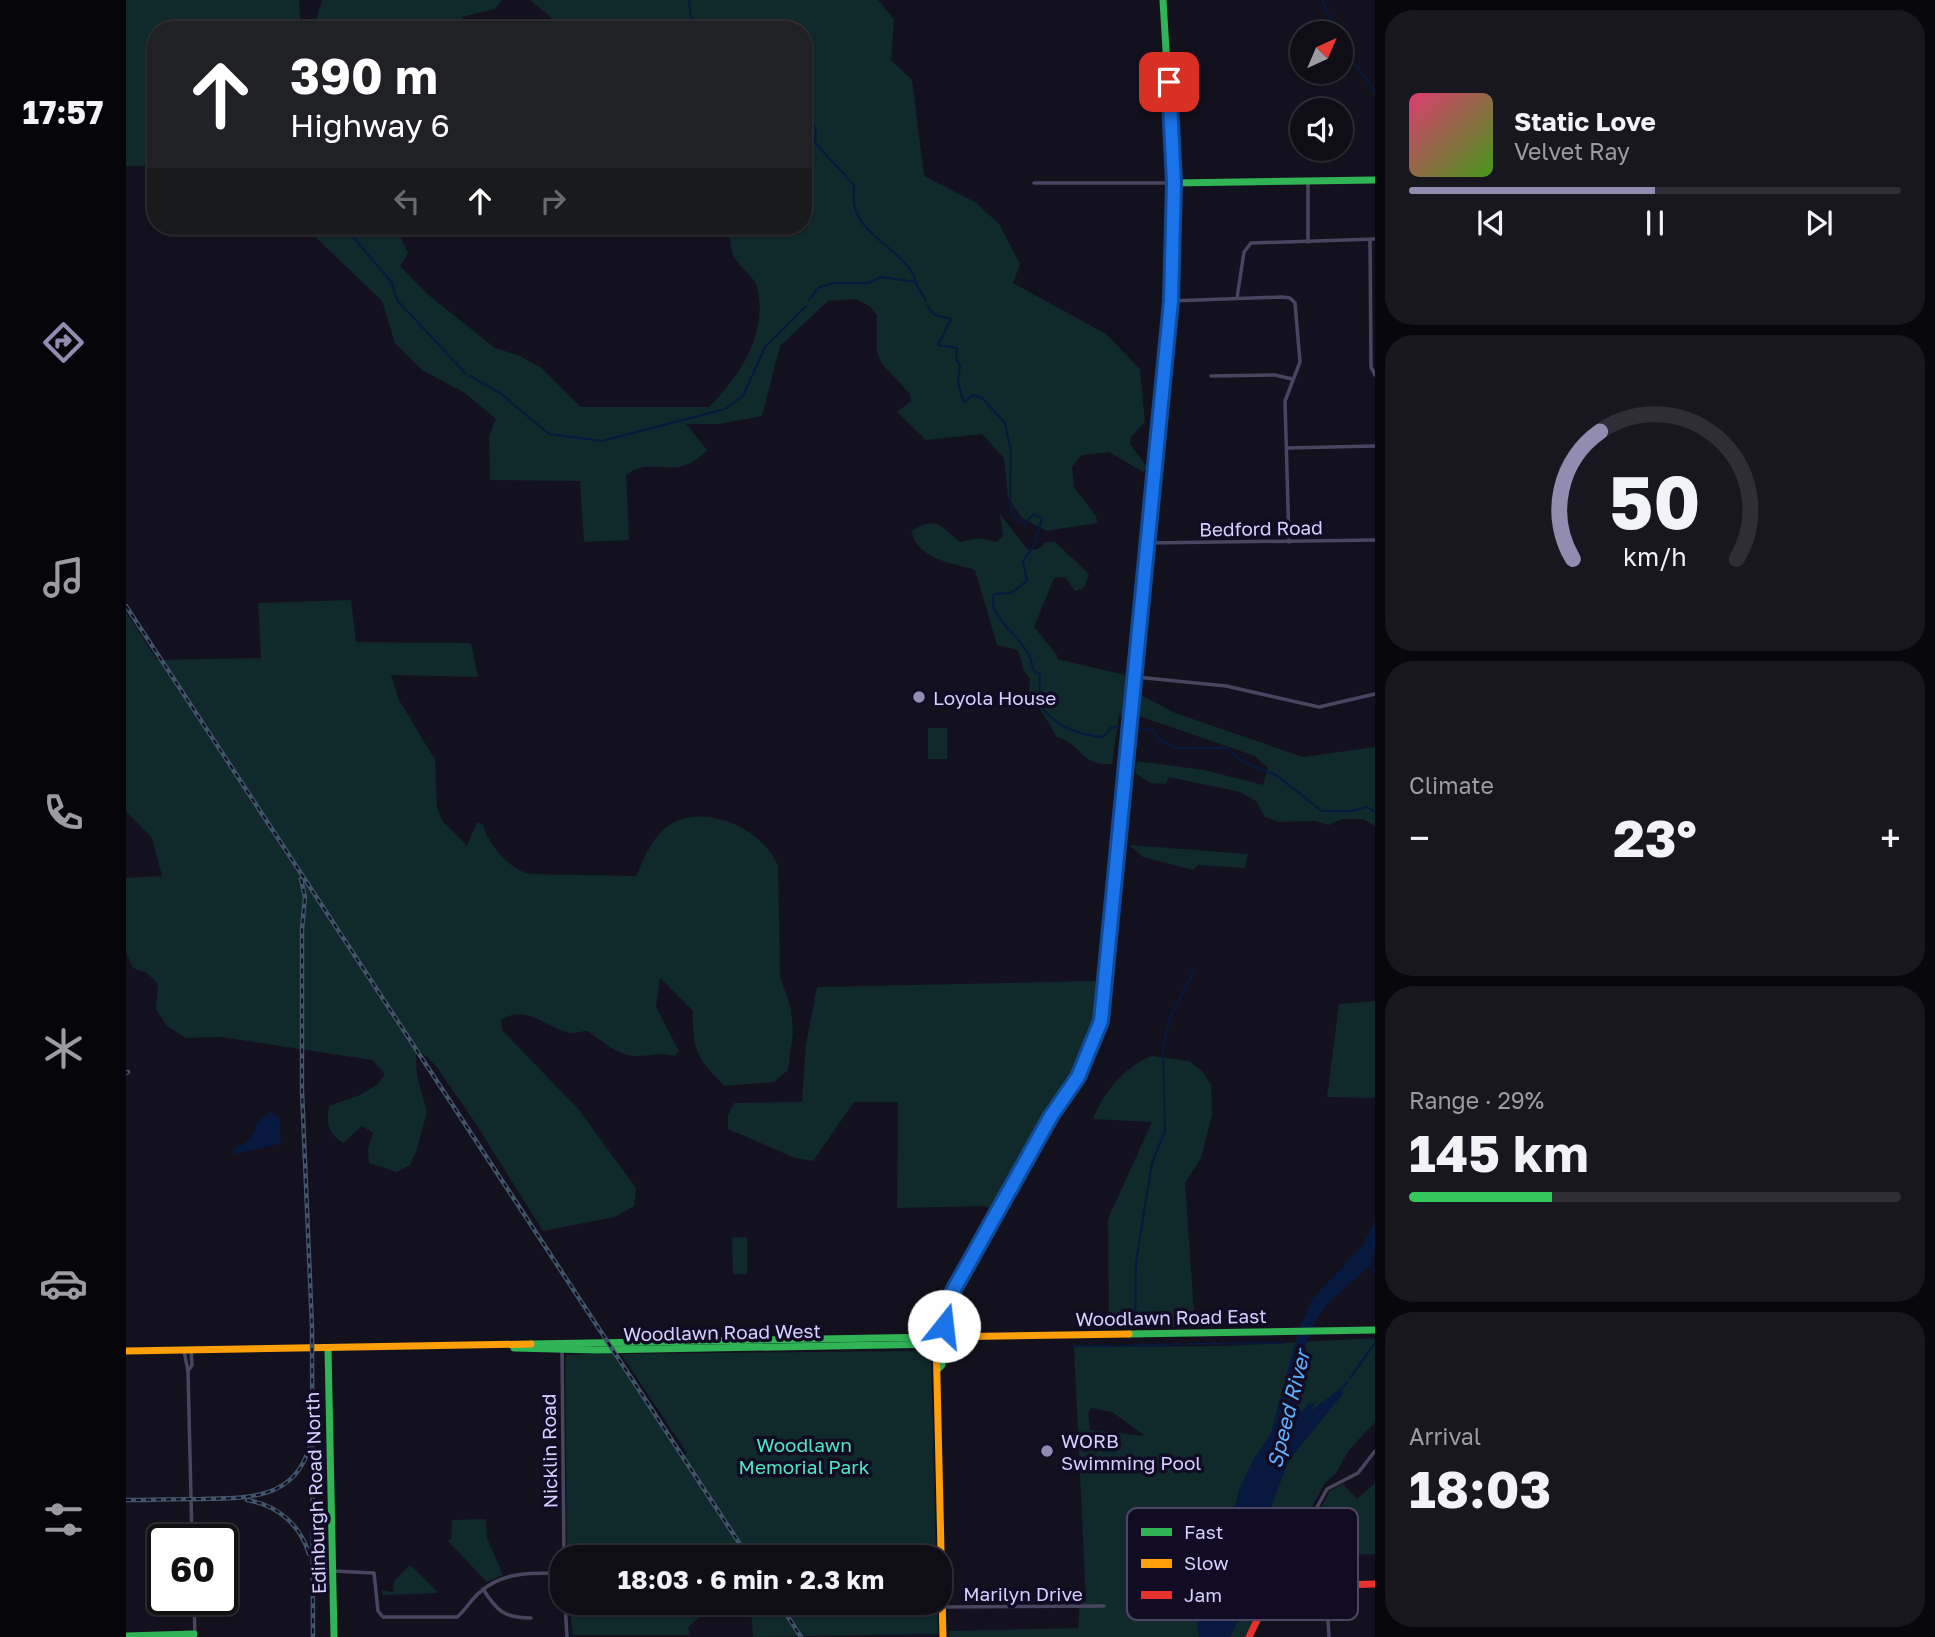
<!DOCTYPE html>
<meta charset="utf-8">
<style>
:root{--surface:#0f0d16;--page:#18161f;--text:#f1f3f6;--muted:#9b9ca1;--line:#2f2d35;--accent:#928cb0}
body{margin:0;font-family:"Golos Text",sans-serif;background:var(--page);color:var(--text);height:100vh;display:flex;flex-direction:column;font-size:26px;white-space:nowrap}
*{box-sizing:border-box;margin:0}
p{font-size:23px;color:var(--muted)}
.icon{flex:none;width:38px;height:38px;fill:none;stroke:currentColor;stroke-width:2;stroke-linecap:round;stroke-linejoin:round}
.map{position:relative;flex:1;overflow:hidden}
.sheet{display:flex;flex-direction:column;gap:10px;padding:10px;background:#08070c;width:560px}
.sheet>*{flex:none}
.top-card{position:absolute;left:21px;top:21px;width:665px;height:214px;border-radius:28px;box-shadow:0 2px 5px #0004,0 0 0 2px var(--line);background:#202124;color:#fff;overflow:hidden}
.needle{width:46px;rotate:44deg}
.controls{position:absolute;left:1164px;top:21px;display:grid;gap:14px}
.controls a{display:grid;place-items:center;width:63px;height:63px;border-radius:50%;background:var(--surface);box-shadow:0 2px 5px #0004,0 0 0 2px var(--line);font-size:35px}
.speed{position:absolute;left:21px;top:1524px;display:flex;gap:14px;font-size:35px;font-weight:700;text-align:center}
.speed>*{display:grid;place-content:center;width:91px;height:91px;border-radius:50%;background:var(--surface);box-shadow:0 2px 5px #0004,0 0 0 2px var(--line);line-height:1}
.speed .limit{border:4px solid #111;border-radius:10px;background:#fff;color:#111}
.pin{position:absolute;display:grid;place-items:center;width:60px;height:60px;color:#fff;margin:-30px;border-radius:14px;box-shadow:0 4px 10px #0006}
.me{position:absolute;width:77px;margin:-38px;rotate:16deg;stroke-linejoin:round;filter:drop-shadow(0 0 5px #0008)}
.turn{display:flex;align-items:center;gap:24px;height:147px;padding:0 28px;font-size:32px}
.turn .icon{width:91px;height:91px;stroke-width:2.5}
.turn b{display:block;font-size:49px;line-height:60px}
.lanes{display:flex;align-items:center;height:66px;padding:0 28px;background:#0003;justify-content:center;gap:35px;direction:ltr}
.lanes .off{opacity:.35}
.big{font-size:52px;font-weight:700;line-height:1.1}
.sheet .tile{flex:1;display:flex;flex-direction:column;justify-content:center;gap:10px;min-width:0;padding:0 24px;border-radius:28px;background:var(--page)}
.sheet .dial{align-items:center;gap:0}
.dial svg{height:182px;overflow:visible;fill:none;stroke:var(--line);stroke-width:7;stroke-linecap:round;text-anchor:middle}
.dial text{fill:var(--text);stroke:none}
.song{display:flex;align-items:center;gap:21px}
.cover{width:84px;height:84px;border-radius:10px;background:linear-gradient(135deg,hsl(340 70% 55%),hsl(100 70% 35%))}
.played{height:7px;border-radius:4px;background:linear-gradient(90deg,var(--accent) 50%,var(--line) 50%)}
.keys{display:flex;justify-content:space-around;direction:ltr}
.heat{display:flex;justify-content:space-between;align-items:center;font-size:38px;direction:ltr}
.charge{height:10px;border-radius:5px;background:linear-gradient(90deg,#34c759 29%,var(--line) 0)}
.trip{position:absolute;left:424px;top:1545px;width:402px;height:70px;border-radius:28px;background:var(--surface);box-shadow:0 2px 5px #0004,0 0 0 2px var(--line);font-weight:700;line-height:70px;text-align:center}
main{display:flex;flex:1;min-height:0}
.dock{display:flex;flex-direction:column;width:126px;justify-content:space-around;align-items:center;background:#060509;color:var(--muted)}
.dock .icon{width:49px;height:49px}
.dock .active{color:var(--accent)}
.dock b{font-size:32px;color:var(--text)}
.map>svg:first-child{display:block}
.green{fill:#10292b;fill-rule:evenodd}
.water{fill:#07193f}
.lines{fill:none;stroke-linecap:round;stroke-linejoin:round}
.stream{stroke:#07193f;stroke-width:2}
.street{stroke:#47455f;stroke-width:3.5}
.fast{stroke:#30b455;stroke-width:7}
.slow{stroke:#ff9f0a;stroke-width:7}
.jam{stroke:#e5322d;stroke-width:7}
.rail-casing{stroke:#415569;stroke-width:4.5}
.rail{stroke:#110c23;stroke-width:2;stroke-dasharray:5;stroke-linecap:butt}
.route-casing{stroke:#114b97;stroke-width:18}
.route{stroke:#1a73e8;stroke-width:12}
.poi-dot{fill:#928cb0;stroke:#110c23;stroke-width:2.5}
.labels{text-anchor:middle;dominant-baseline:central;stroke-width:7;stroke-linejoin:round;paint-order:stroke}
.street-label{font-size:19px;fill:#d6cfff;stroke:#110c23}
.poi-label{font-size:19px;fill:#d6cfff;stroke:#110c23;text-anchor:start}
.park-label{font-size:19px;fill:#53e6c6;stroke:#110c23}
.water-label{font-size:21px;font-style:italic;fill:#5dafff;stroke:#110c23}
.key{fill:#110c23;stroke:#4c4665;stroke-width:2}
.key-label{font-size:19px;fill:#d6cfff}
</style>
<main>
<nav class="dock">
<b>17:57</b>
<svg class="icon active" aria-label="directions" viewBox="0 0 24 24"><path d="M12 3l9 9-9 9-9-9zM9 14v-3h6M13 9l2 2-2 2"/></svg>
<svg class="icon" aria-label="music" viewBox="0 0 24 24"><path d="M9 18V5l10-2v13"/><circle cx="6" cy="18" r="3"/><circle cx="16" cy="16" r="3"/></svg>
<svg class="icon" aria-label="phone" viewBox="0 0 24 24"><path d="M5 4h4l2 5-3 2q2 4 5 5l2-3 5 2v4C11 20 4 13 5 4z"/></svg>
<svg class="icon" aria-label="climate" viewBox="0 0 24 24"><path d="M12 3v18M4 7l16 10M4 17L20 7"/></svg>
<svg class="icon" aria-label="car" viewBox="0 0 24 24"><path d="M5 17H2v-5l4-1 3-4h7l3 4 3 1v5h-3M9 17h6M6 11h13"/><circle cx="7" cy="17" r="2"/><circle cx="17" cy="17" r="2"/></svg>
<svg class="icon" aria-label="filters" viewBox="0 0 24 24"><path d="M4 7h16M4 17h16"/><circle cx="9" cy="7" r="2"/><circle cx="15" cy="17" r="2"/></svg>
</nav>
<div class="map">
<svg width="1249" height="1637" viewBox="0 0 1249 1637">
<rect width="100%" height="100%" fill="#14111e"/>
<g class="green">
<path d="M0,0H173L175,30H30V166H0Z"/>
<path d="M196,0H376L369,9L336,17L337,30H290L293,21L273,30H187Z"/>
<path d="M404,0H752L768,19L765,60L786,80L798,176L849,202L873,224L894,264L887,283L980,334L1014,369L1019,422L1005,437L1004,444L1022,468L1017,472L983,452L956,455L946,467L948,487L970,516L971,523L920,531L896,518L882,498L878,458L856,434L800,440L771,412L785,401L784,394L755,363L751,351V316L745,307L729,299L702,301L654,346L636,416L593,424H560L581,450C547,485 530,453 500,475L503,540L458,542L454,481L364,480L363,436L370,419L339,393L296,370L269,343L256,301L178,226H212L220,235L223,226H269L282,253L274,266L300,293L369,348L394,356L414,367L454,407H583C613,377 643,333 631,287C628,276 614,268 608,257C604,249 604,235 602,226H677V30H440Z"/>
<path d="M874,514L902,550L912,549L920,542H929L963,574L958,588L949,591L939,577L928,578L908,627L931,655V659L999,675L1001,695L997,716L993,715L986,764C955,767 955,743 931,737L903,691L904,679L898,671L892,650L871,645L849,570C823,562 793,560 785,531C810,516 814,525 834,542L853,538L871,542L877,536Z"/>
<path d="M225,600L230,642L345,643L352,677L265,675L273,700L309,760L311,807L316,821L341,846L351,822L357,825C363,845 382,868 403,874L510,876C518,859 524,842 538,829C572,799 637,827 652,866L654,977L665,1008L667,1033L662,1070L648,1082L599,1086C571,1059 566,1049 567,1011L534,978L530,1007L553,1051L549,1056C534,1052 525,1056 510,1056C491,1056 476,1040 461,1031C456,1031 448,1034 444,1033C420,1028 400,1003 375,1020L376,1030L453,1110L510,1188L508,1206L489,1217L417,1231L350,1124L310,1066L294,1051L290,1054L291,1076L301,1112L290,1152L284,1165L271,1172L243,1163L242,1149L247,1133L236,1126L217,1143C202,1133 200,1124 203,1106L234,1095L252,1084L259,1074L246,1060L96,1037L60,1038L41,1026L30,1009L32,984L21,973L7,968L0,952V878L36,876L26,838L0,811V612L31,660L135,658L132,603Z"/>
<path d="M1015,695L1049,713L1177,757L1249,747V826L1237,819H1216L1203,825L1189,821L1153,822L1139,817L1130,801L1114,792L1043,777L1040,784L1024,783L1009,773L1011,761L1078,770L1137,785L1142,768L1129,756L1013,716Z"/>
<rect x="802" y="728" width="19" height="31"/>
<path d="M1003,845L1122,854L1119,868L1072,865L1067,870L1017,857Z"/>
<path d="M971,981L966,1026L955,1059L867,1209L858,1206L771,1208L772,1102H728L687,1161L669,1158L602,1129V1115L608,1103L676,1102L680,1044L691,987Z"/>
<path d="M1249,1001V1098L1201,1097L1213,1004Z"/>
<path d="M1026,1056L1063,1061L1076,1071L1085,1085L1086,1114L1075,1158L1059,1183L1069,1327H983L982,1219L1026,1122L967,1119C977,1093 999,1066 1026,1056Z"/>
<path d="M621,1237V1274H607L606,1238Z"/>
<path d="M1249,1338V1422L1223,1450L1210,1473L1198,1484L1119,1637H823V1631L952,1628L954,1602H960L948,1347L1100,1346ZM965,1408L986,1412L1019,1436L964,1430L962,1413Z"/>
<path d="M801,1351L805,1355L810,1557H441L439,1359L441,1355L487,1353L555,1458L561,1453L495,1354Z"/>
<path d="M1249,1483V1554L1214,1555L1212,1582L1161,1578V1572L1204,1491L1217,1484L1231,1499Z"/>
<path d="M360,1519L361,1538L377,1575L361,1582L321,1540L325,1539L326,1520Z"/>
<path d="M284,1565L313,1593L256,1595V1590L267,1592L268,1581Z"/>
<path d="M443,1603H590L562,1627L564,1635H447Z"/>
<path d="M618,1603H811L812,1634L627,1637L626,1618Z"/>
</g>
<g class="water">
<path d="M144,1112L153,1117L155,1140L153,1144L108,1154L107,1149C123,1141 127,1139 131,1122Z"/>
<path d="M1249,1222V1251L1245,1265L1203,1302L1188,1323L1180,1344L1179,1369L1171,1409L1177,1412L1181,1405L1189,1403L1185,1411L1212,1390L1216,1388L1217,1394L1163,1460L1145,1507L1125,1594L1104,1637H1073L1068,1600L1095,1556L1114,1488L1127,1460L1145,1433L1173,1329L1187,1298L1236,1246Z"/>
</g>
<g class="lines">
<g class="stream">
<path d="M563,0L565,17L578,30"/>
<path d="M1196,0L1210,33"/>
<path d="M1214,44L1249,91"/>
<path d="M677,125H687L690,131L689,143L728,185C728,192 727,201 729,208C739,242 785,252 791,286"/>
<path d="M223,232L266,283L271,300L340,374"/>
<path d="M683,300L693,287L709,283H742L755,277L789,282L800,301"/>
<path d="M801,306L809,315L825,319L812,345L831,348L830,358L834,366L832,382L838,403L846,395L856,398L879,423L885,452L884,501L888,517L898,524L908,514L916,519L907,547L897,561L901,581L885,593L868,594C859,621 905,638 907,670L914,674C914,682 913,690 914,697C916,723 956,736 977,737L986,727L997,728"/>
<path d="M344,376L374,393L423,434L476,441L599,409L617,396L639,347L680,306"/>
<path d="M1008,729L1027,730L1034,741L1052,748H1100L1119,763L1150,775L1196,811H1225L1241,807L1249,812"/>
<path d="M1245,1265L1249,1272"/>
<path d="M1009,1327L1010,1263L1018,1212L1026,1163L1039,1131L1037,1048L1044,1018L1068,971"/>
<path d="M1063,1344L1157,1343"/>
<path d="M947,1346H987"/>
<path d="M993,1346L1054,1344"/>
<path d="M1224,1378L1249,1343"/>
<path d="M1215,1389L1221,1382"/>
</g>
<g class="street">
<path d="M1182,181V242"/>
<path d="M908,183H1048"/>
<path d="M1244,240L1245,367L1249,375"/>
<path d="M1111,298L1118,252L1125,243L1249,239"/>
<path d="M1045,301L1156,297L1164,298L1169,303L1174,362L1159,401L1163,542"/>
<path d="M1085,376L1149,375L1166,379"/>
<path d="M1161,448L1249,446"/>
<path d="M1022,543L1249,540"/>
<path d="M1010,677L1100,686L1193,707L1249,694"/>
<path d="M436,1350L438,1558"/>
<path d="M58,1351L62,1371L66,1540"/>
<path d="M62,1371L66,1365L65,1350"/>
<path d="M207,1571L248,1573L252,1611L257,1617H331C340,1610 345,1599 354,1592C378,1571 406,1573 436,1573"/>
<path d="M1200,1585L1203,1637"/>
<path d="M1147,1587L1201,1489L1232,1473L1249,1451"/>
<path d="M357,1589C371,1611 378,1618 405,1618"/>
<path d="M68,1600L69,1637"/>
<path d="M439,1603L441,1637"/>
<path d="M817,1607L978,1606"/>
</g>
<g class="fast">
<path d="M1037,0L1048,183L1047,223"/>
<path d="M1048,183L1249,180"/>
<path d="M989,881L1025,510"/>
<path d="M1003,1334L1249,1330"/>
<path d="M405,1344L810,1337L823,1295L899,1162"/>
<path d="M202,1348L208,1637"/>
<path d="M388,1348L471,1350L816,1344L827,1291"/>
<path d="M812,1369L816,1365V1344L835,1343L840,1339"/>
<path d="M0,1636L68,1634"/>
</g>
<g class="slow">
<path d="M0,1351L405,1344"/>
<path d="M817,1637L810,1337L1003,1334"/>
</g>
<g class="jam">
<path d="M1025,510L1045,301L1047,223"/>
<path d="M899,1162L952,1077L975,1021L989,881"/>
<path d="M1123,1637L1147,1587L1249,1584"/>
</g>
<g class="rail-casing">
<g id="rail">
<path d="M0,606L623,1558"/>
<path d="M175,879L179,897L176,929V1091L186,1327L187,1637"/>
<path d="M0,1073L2,1072"/>
<path d="M0,1500C25,1500 51,1499 76,1499C120,1498 168,1500 183,1448"/>
<path d="M121,1500C151,1505 174,1524 183,1554"/>
<path d="M653,1603L675,1637"/>
</g>
</g>
<use href="#rail" class="rail"/>
</g>
<g class="lines">
<g class="route-casing">
<path id="route" d="M818,1326L828,1297L827,1291L925,1116L952,1077L975,1021L1045,301L1048,183L1043,82"/>
</g>
<use href="#route" class="route"/>
</g>
<g class="poi-dot">
<circle cx="793" cy="697" r="7"/>
<circle cx="921" cy="1451" r="7"/>
</g>
<g class="labels">
<g class="street-label">
<text transform="translate(1135 528) rotate(-1)">Bedford Road</text>
<text transform="translate(1045 1317) rotate(-1)">Woodlawn Road East</text>
<text transform="translate(596 1332) rotate(-1)">Woodlawn Road West</text>
<text transform="translate(423 1451) rotate(-91)">Nicklin Road</text>
<text transform="translate(189 1493) rotate(-92)">Edinburgh Road North</text>
<text x="897" y="1593">Marilyn Drive</text>
</g>
<g class="poi-label">
<text x="807" y="697">Loyola House</text>
<text x="935" y="1440">WORB<tspan x="935" dy="22">Swimming Pool</tspan></text>
</g>
<g class="park-label">
<text x="678" y="1444">Woodlawn<tspan x="678" dy="22">Memorial Park</tspan></text>
</g>
<g class="water-label">
<text transform="translate(1162 1409) rotate(-76)">Speed River</text>
</g>
</g>
<rect x="1001" y="1508" width="231" height="112" rx="10" class="key"/>
<rect x="1015" y="1528" width="31" height="8" fill="#30b455"/>
<rect x="1015" y="1559" width="31" height="9" fill="#ff9f0a"/>
<rect x="1015" y="1591" width="31" height="8" fill="#e5322d"/>
<g class="key-label">
<text x="1058" y="1539">Fast</text>
<text x="1058" y="1570">Slow</text>
<text x="1058" y="1602">Jam</text>
</g>
</svg>
<div class="controls">
<a><svg class="needle" viewBox="-14 -14 28 28"><path d="M0-13l5 13h-10z" fill="#e53935"/><path d="M0 13l5-13h-10z" fill="#9b9ca1"/></svg></a>
<a><svg class="icon" aria-label="sound" viewBox="0 0 24 24"><path d="M4 9h4l5-4v14l-5-4H4zM17 9q2 3 0 6"/></svg></a>
</div>
<div class="speed"><div class="limit">60</div></div>
<div class="pin" style="left:1043px;top:82px;background:#d93025"><svg class="icon" aria-label="arrive" viewBox="0 0 24 24"><path d="M6 21V4h12l-3 4 3 4H6"/></svg></div>
<svg class="me" style="left:818px;top:1326px" viewBox="-20 -20 40 40"><circle r="19" fill="#fff"/><path d="M0-13L10 11 0 6-10 11z" fill="#1a73e8"/></svg>
<div class="trip">18:03 · 6 min · 2.3 km</div>
<div class="top-card">
<div class="turn"><svg class="icon" aria-label="ahead" viewBox="0 0 24 24"><path d="M12 20V5M6 11l6-6 6 6"/></svg><div><b>390 m</b>Highway 6</div></div>
<div class="lanes"><svg class="icon off" aria-label="left" viewBox="0 0 24 24"><path d="M17 20v-9H6M10 6l-5 5 5 5"/></svg><svg class="icon" aria-label="ahead" viewBox="0 0 24 24"><path d="M12 20V5M6 11l6-6 6 6"/></svg><svg class="icon off" aria-label="right" viewBox="0 0 24 24"><path d="M7 20v-9h11M14 6l5 5-5 5"/></svg></div>
</div>
</div>
<section class="sheet">
<div class="tile">
<div class="song"><i class="cover"></i><div><b>Static Love</b><p>Velvet Ray</p></div></div>
<div class="played"></div>
<div class="keys"><svg class="icon" aria-label="previous" viewBox="0 0 24 24"><path d="M18 5L8 12l10 7zM5 5v14"/></svg><svg class="icon" aria-label="pause" viewBox="0 0 24 24"><path d="M8 5v14M16 5v14"/></svg><svg class="icon" aria-label="next" viewBox="0 0 24 24"><path d="M6 5l10 7-10 7zM19 5v14"/></svg></div>
</div>
<div class="tile dial"><svg viewBox="0 0 100 80">
<path d="M14 69A42 42 0 1 1 86 69"/>
<path d="M14 69A42 42 0 0 1 26 13" stroke="#928cb0"/>
<text x="50" y="56" font-size="32" font-weight="700">50</text>
<text x="50" y="72" font-size="11">km/h</text>
</svg></div>
<div class="tile"><p>Climate</p>
<div class="heat"><a>−</a><b class="big">23°</b><a>+</a></div>
</div>
<div class="tile"><p>Range · 29%</p><b class="big">145 km</b><div class="charge"></div></div>
<div class="tile"><p>Arrival</p><b class="big">18:03</b></div>
</section>
</main>
